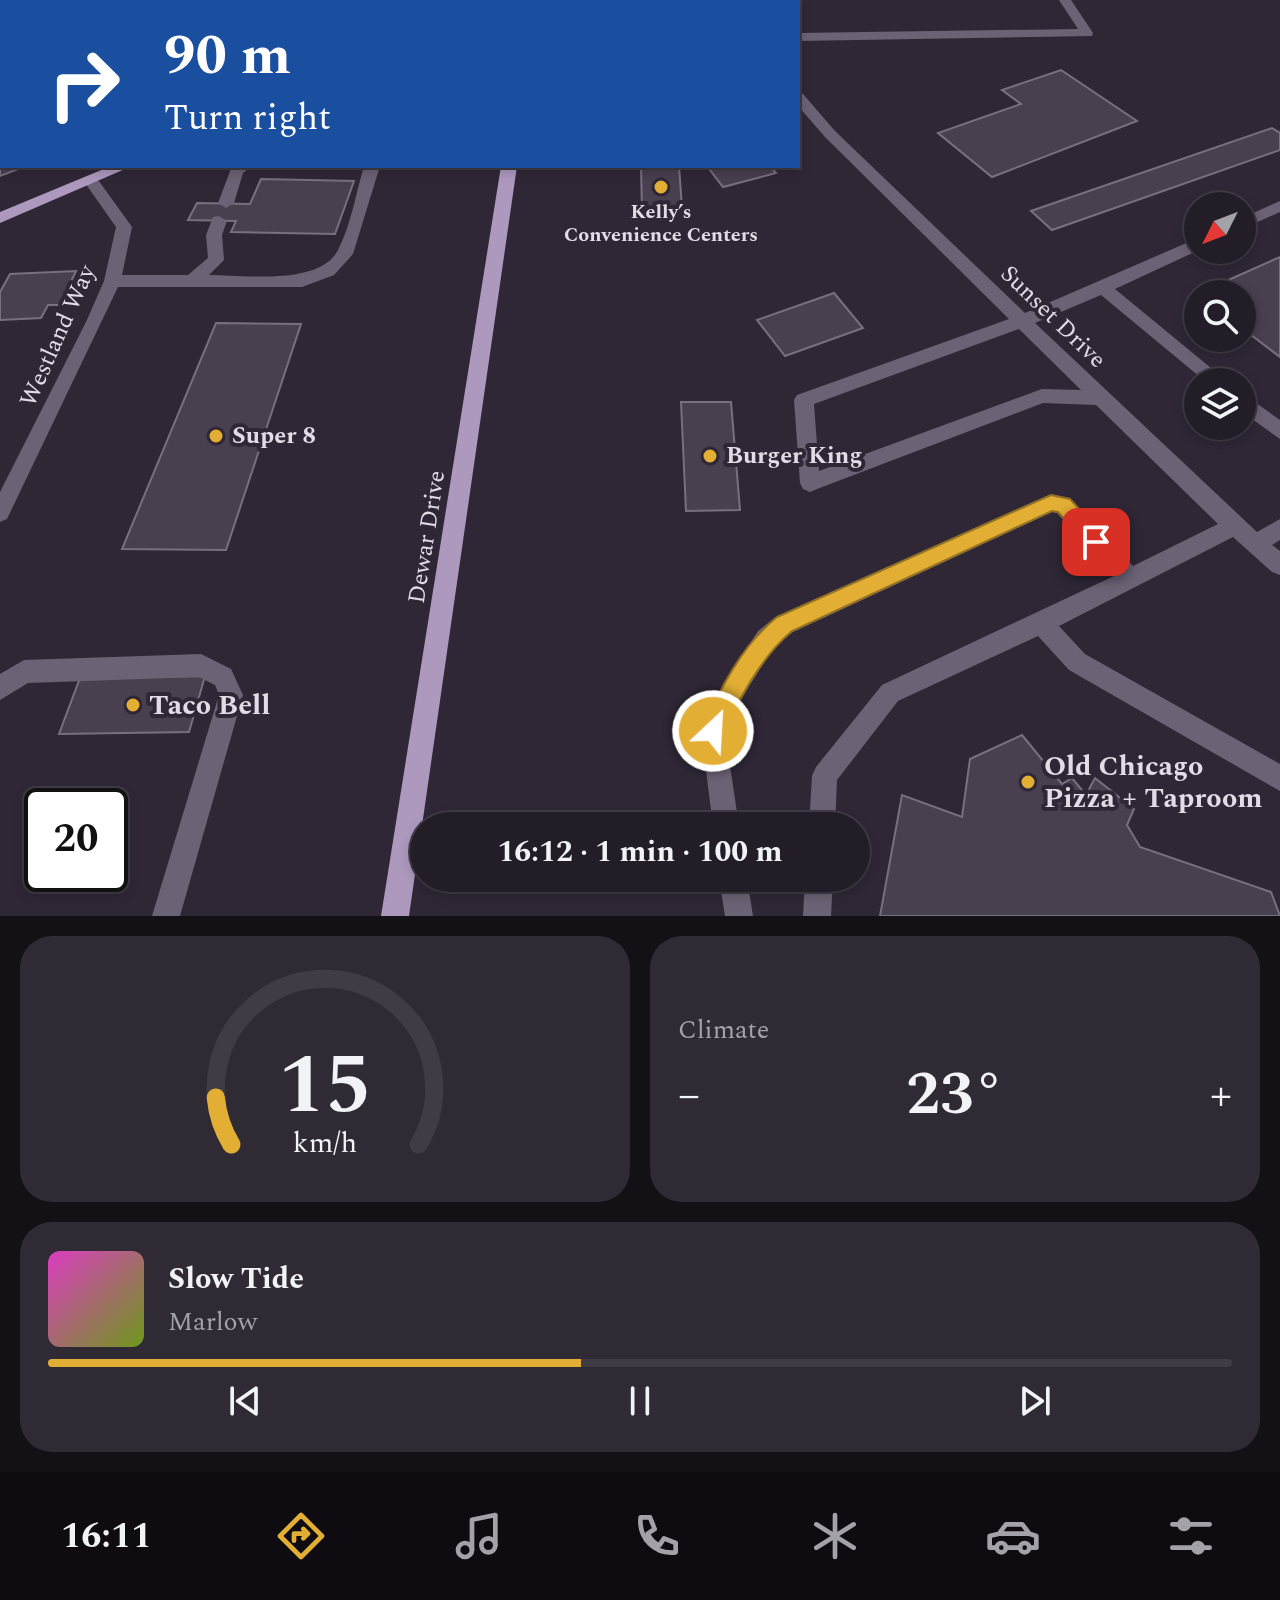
<!DOCTYPE html>
<meta charset="utf-8">
<style>
:root{--surface:#231d28;--page:#2f2a34;--text:#f1f3f6;--muted:#a3a2a8;--line:#403b45;--accent:#e2ae34}
body{margin:0;font-family:Spectral,serif;background:var(--page);color:var(--text);height:100vh;display:flex;flex-direction:column;font-size:30px;white-space:nowrap}
*{box-sizing:border-box;margin:0}
p{font-size:26px;color:var(--muted)}
.icon{flex:none;width:44px;height:44px;fill:none;stroke:currentColor;stroke-width:2;stroke-linecap:round;stroke-linejoin:round}
.map{position:relative;height:916px;overflow:hidden}
.drawer{display:flex;flex-direction:column;gap:20px;padding:20px;background:#131016;flex:1}
.drawer>*{flex:none}
.top-card{position:absolute;left:0px;top:0px;width:800px;height:168px;box-shadow:0 4px 12px #0003,0 0 0 2px var(--line);background:#1a4fa0;color:#fff;overflow:hidden}
.needle{width:52px;rotate:228deg}
.fabs{position:absolute;left:1184px;top:192px;display:grid;gap:16px}
.fabs a{display:grid;place-items:center;width:72px;height:72px;border-radius:50%;background:var(--surface);box-shadow:0 4px 12px #0003,0 0 0 2px var(--line);font-size:40px}
.speed{position:absolute;left:24px;top:788px;display:flex;gap:16px;font-size:40px;font-weight:700;text-align:center}
.speed>*{display:grid;place-content:center;width:104px;height:104px;border-radius:50%;background:var(--surface);box-shadow:0 4px 12px #0003,0 0 0 2px var(--line);line-height:1}
.speed .limit{border:4px solid #111;border-radius:12px;background:#fff;color:#111}
.pin{position:absolute;display:grid;place-items:center;width:68px;height:68px;color:#fff;margin:-34px;border-radius:16px;box-shadow:0 4px 12px #0006}
.me{position:absolute;width:88px;margin:-44px;rotate:25deg;stroke-linejoin:round;filter:drop-shadow(0 0 6px #0008)}
.turn{display:flex;align-items:center;gap:28px;height:168px;padding:0 32px;font-size:36px}
.turn .icon{width:104px;height:104px;stroke-width:2.5}
.turn b{display:block;font-size:56px;line-height:68px}
.big{font-size:60px;font-weight:700;line-height:1.1}
.drawer .tile{flex:1;display:flex;flex-direction:column;justify-content:center;gap:12px;min-width:0;padding:0 28px;border-radius:32px;background:var(--page)}
.drawer .dial{align-items:center;gap:0}
.dial svg{height:208px;overflow:visible;fill:none;stroke:var(--line);stroke-width:7;stroke-linecap:round;text-anchor:middle}
.dial text{fill:var(--text);stroke:none}
.song{display:flex;align-items:center;gap:24px}
.cover{width:96px;height:96px;border-radius:12px;background:linear-gradient(135deg,hsl(310 70% 55%),hsl(80 70% 35%))}
.played{height:8px;border-radius:4px;background:linear-gradient(90deg,var(--accent) 45%,var(--line) 45%)}
.keys{display:flex;justify-content:space-around;direction:ltr}
.heat{display:flex;justify-content:space-between;align-items:center;font-size:44px;direction:ltr}
.drawer .tiles{flex:1;display:grid;gap:20px;grid-template-columns:1fr 1fr}
.tile:last-child{grid-column:span 2}
.trip{position:absolute;left:410px;top:812px;width:460px;height:80px;border-radius:40px;background:var(--surface);box-shadow:0 4px 12px #0003,0 0 0 2px var(--line);font-weight:700;line-height:80px;text-align:center}
.tabs{display:flex;height:128px;justify-content:space-around;align-items:center;background:#0e0c10;color:var(--muted)}
.tabs .icon{width:56px;height:56px}
.tabs .current{color:var(--accent)}
.tabs b{font-size:36px;color:var(--text)}
.map>svg:first-child{display:block}
.building{fill:#483f4f;stroke:#796f81;stroke-width:2}
.lines{fill:none;stroke-linecap:round;stroke-linejoin:round}
.minor{fill:#6c6275;fill-rule:evenodd}
.major{fill:#ae99be;fill-rule:evenodd}
.route{fill:#e2ae34;stroke:#937122;stroke-width:2}
.poi-dot{fill:#e2ae34;stroke:#2f2736;stroke-width:3}
.labels{text-anchor:middle;dominant-baseline:central;stroke-width:8;stroke-linejoin:round;paint-order:stroke}
.far-poi-label{font-size:20px;font-weight:bold;fill:#e1dce6;stroke:#2f2736}
.street-label{font-size:24px;fill:#e1dce6;stroke:#2f2736}
.poi-label{font-size:24px;font-weight:bold;fill:#e1dce6;stroke:#2f2736;text-anchor:start}
.near-poi-label{font-size:28px;font-weight:bold;fill:#e1dce6;stroke:#2f2736;text-anchor:start}
</style>
<div class="map">
<svg width="1280" height="916" viewBox="0 0 1280 916">
<rect width="100%" height="100%" fill="#2f2736"/>
<g class="building">
<path d="M185,0H288L290,2H179Z"/>
<path d="M1061,70L1137,121L992,177L938,133L1021,104L1002,90Z"/>
<path d="M0,118L2,166H26L0,176Z"/>
<path d="M1272,128L1280,133V150L1052,230L1031,211Z"/>
<path d="M641,166H679L682,208L642,209Z"/>
<path d="M707,166H770L776,173L723,187Z"/>
<path d="M261,179L354,181L335,234L231,232L236,221L188,220L197,203L250,204Z"/>
<path d="M1280,257V357L1242,328V294L1199,293Z"/>
<path d="M76,271L60,305H48L41,318L0,320V292L10,274Z"/>
<path d="M834,293L863,328L785,356L757,320Z"/>
<path d="M216,323L301,324L226,550L122,549Z"/>
<path d="M681,402H731L740,510L686,511Z"/>
<path d="M205,676L189,732L59,734L80,678Z"/>
<path d="M1022,735L1062,784L1072,778L1086,795L1095,778L1134,809L1127,825L1140,847L1271,892L1280,916H880L902,795L962,817L970,759Z"/>
</g>
<g class="lines">
<g class="minor">
<path d="M16,0H52L53,2H15Z"/>
<path d="M739,0H751L752,2H740Z"/>
<path d="M1059,0H1071L1093,33L1092,36L798,41V33L1078,29Z"/>
<path d="M2,3V11L0,12V4Z"/>
<path d="M798,93L803,94L835,131L1025,313L1198,238L1199,250L1115,289L1228,382H1206L1101,295L1035,323L1257,532L1280,519V540L1272,545L1280,551V575L1272,572L1233,537L1059,626L1085,654L1280,764V791L1069,670L1038,636L898,701L837,780L835,826H809L812,776L816,767L882,685L1114,576L1057,513L1052,512L793,632L774,647L739,702L725,732L739,826H713L701,731L723,686L758,631L777,616L1051,494L1070,499L1133,566L1218,524L1096,405L1043,403L817,489L810,492L803,489L800,483L794,400L797,395L1009,319L825,137L798,106ZM1019,329L1081,390L1042,389L819,471L814,404Z"/>
<path d="M232,166H252L243,173L234,203L226,208L218,203Z"/>
<path d="M364,166H380L353,254L334,275L302,287H118L7,519L0,522V492L86,322L104,281L116,227L83,180L86,177H96L132,227L122,275H188L208,258L206,235L213,217L219,216L227,221L222,235L224,260L209,275C244,275 320,286 338,250C351,225 356,193 364,166Z"/>
<path d="M1280,201V212L1242,229V218Z"/>
<path d="M1242,393L1280,420V439L1242,412Z"/>
<path d="M201,654L231,669L243,695L180,916H152L219,695L215,685L199,677L28,683L0,700V674L24,660Z"/>
<path d="M719,878H747L753,916H725Z"/>
<path d="M805,878H833L831,916H803Z"/>
</g>
<g class="major">
<rect x="528" y="0" width="12" height="2"/>
<path d="M111,166H132L0,223V212Z"/>
<path d="M501,166H517L409,916H381Z"/>
</g>
</g>
<path class="route" d="M1051,495L1070,499L1103,535L1106,542L1103,548L1096,550L1090,548L1058,512L1052,511L792,631C759,659 739,700 721,739L713,743L705,739L702,731C719,690 742,645 777,617Z"/>
<g class="poi-dot">
<circle cx="661" cy="187" r="8"/>
<circle cx="216" cy="436" r="8"/>
<circle cx="710" cy="456" r="8"/>
<circle cx="133" cy="705" r="8"/>
<circle cx="1028" cy="782" r="8"/>
</g>
<g class="labels">
<g class="far-poi-label">
<text x="661" y="212">Kelly’s<tspan x="661" dy="23">Convenience Centers</tspan></text>
</g>
<g class="street-label">
<text transform="translate(1053 317) rotate(44)">Sunset Drive</text>
<text transform="translate(58 336) rotate(-66)">Westland Way</text>
<text transform="translate(427 537) rotate(-81)">Dewar Drive</text>
</g>
<g class="poi-label">
<text x="232" y="436">Super 8</text>
<text x="726" y="456">Burger King</text>
</g>
<g class="near-poi-label">
<text x="149" y="705">Taco Bell</text>
<text x="1044" y="766">Old Chicago<tspan x="1044" dy="32">Pizza + Taproom</tspan></text>
</g>
</g>
</svg>
<div class="fabs">
<a><svg class="needle" viewBox="-14 -14 28 28"><path d="M0-13l5 13h-10z" fill="#e53935"/><path d="M0 13l5-13h-10z" fill="#a3a2a8"/></svg></a>
<a><svg class="icon" aria-label="search" viewBox="0 0 24 24"><circle cx="10" cy="10" r="6"/><path d="M15 15l6 6"/></svg></a>
<a><svg class="icon" aria-label="layers" viewBox="0 0 24 24"><path d="M12 4l9 5-9 5-9-5zM3 14l9 5 9-5"/></svg></a>
</div>
<div class="speed"><div class="limit">20</div></div>
<div class="pin" style="left:1096px;top:542px;background:#d93025"><svg class="icon" aria-label="arrive" viewBox="0 0 24 24"><path d="M6 21V4h12l-3 4 3 4H6"/></svg></div>
<svg class="me" style="left:713px;top:731px" viewBox="-20 -20 40 40"><circle r="17" fill="#e2ae34" stroke="#fff" stroke-width="3"/><path d="M0-11L8 9 0 5-8 9z" fill="#fff"/></svg>
<div class="trip">16:12 · 1 min · 100 m</div>
<div class="top-card">
<div class="turn"><svg class="icon" aria-label="right" viewBox="0 0 24 24"><path d="M7 20v-9h11M14 6l5 5-5 5"/></svg><div><b>90 m</b>Turn right</div></div>
</div>
</div>
<section class="drawer">
<div class="tiles">
<div class="tile dial"><svg viewBox="0 0 100 80">
<path d="M14 69A42 42 0 1 1 86 69"/>
<path d="M14 69A42 42 0 0 1 8 51" stroke="#e2ae34"/>
<text x="50" y="56" font-size="32" font-weight="700">15</text>
<text x="50" y="72" font-size="11">km/h</text>
</svg></div>
<div class="tile"><p>Climate</p>
<div class="heat"><a>−</a><b class="big">23°</b><a>+</a></div>
</div>
<div class="tile">
<div class="song"><i class="cover"></i><div><b>Slow Tide</b><p>Marlow</p></div></div>
<div class="played"></div>
<div class="keys"><svg class="icon" aria-label="previous" viewBox="0 0 24 24"><path d="M18 5L8 12l10 7zM5 5v14"/></svg><svg class="icon" aria-label="pause" viewBox="0 0 24 24"><path d="M8 5v14M16 5v14"/></svg><svg class="icon" aria-label="next" viewBox="0 0 24 24"><path d="M6 5l10 7-10 7zM19 5v14"/></svg></div>
</div>
</div>
</section>
<nav class="tabs">
<b>16:11</b>
<svg class="icon current" aria-label="directions" viewBox="0 0 24 24"><path d="M12 3l9 9-9 9-9-9zM9 14v-3h6M13 9l2 2-2 2"/></svg>
<svg class="icon" aria-label="music" viewBox="0 0 24 24"><path d="M9 18V5l10-2v13"/><circle cx="6" cy="18" r="3"/><circle cx="16" cy="16" r="3"/></svg>
<svg class="icon" aria-label="phone" viewBox="0 0 24 24"><path d="M5 4h4l2 5-3 2q2 4 5 5l2-3 5 2v4C11 20 4 13 5 4z"/></svg>
<svg class="icon" aria-label="climate" viewBox="0 0 24 24"><path d="M12 3v18M4 7l16 10M4 17L20 7"/></svg>
<svg class="icon" aria-label="car" viewBox="0 0 24 24"><path d="M5 17H2v-5l4-1 3-4h7l3 4 3 1v5h-3M9 17h6M6 11h13"/><circle cx="7" cy="17" r="2"/><circle cx="17" cy="17" r="2"/></svg>
<svg class="icon" aria-label="filters" viewBox="0 0 24 24"><path d="M4 7h16M4 17h16"/><circle cx="9" cy="7" r="2"/><circle cx="15" cy="17" r="2"/></svg>
</nav>
